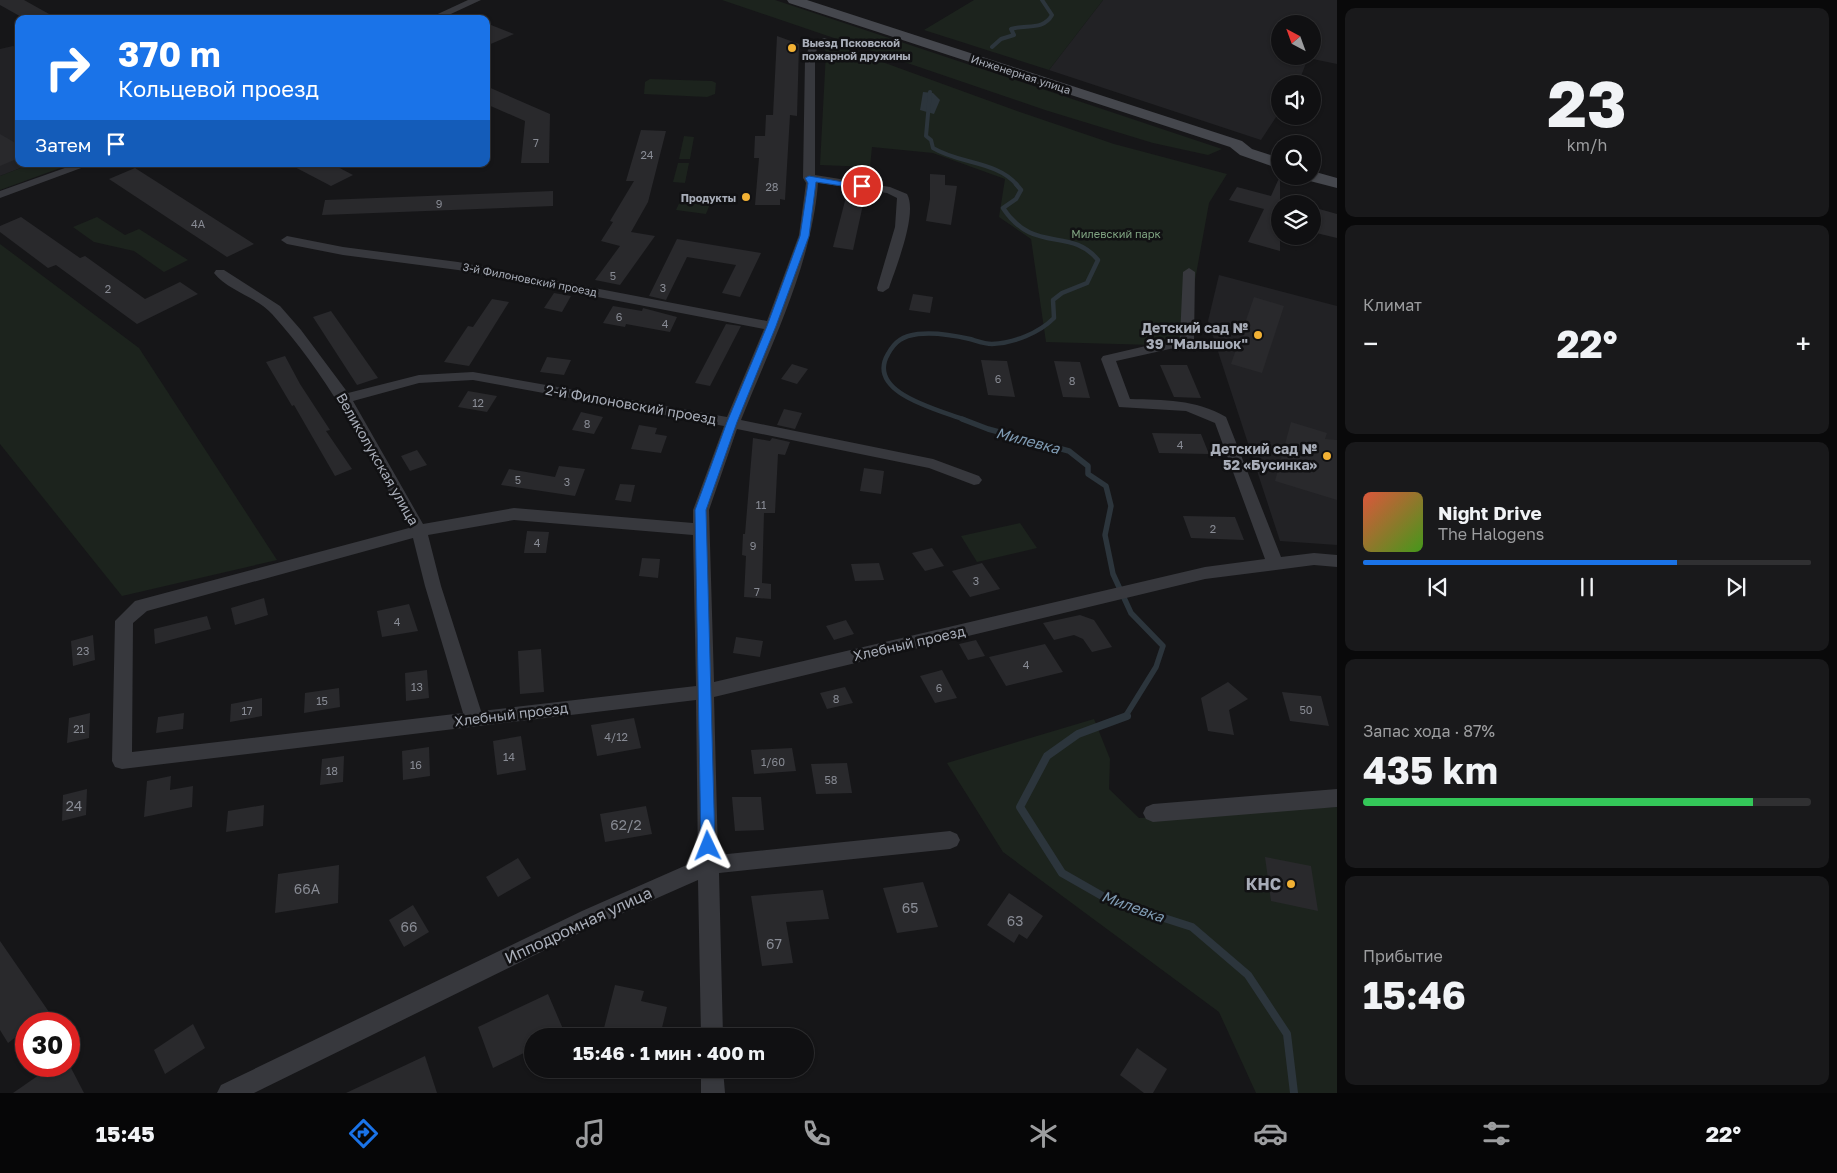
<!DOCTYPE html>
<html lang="ru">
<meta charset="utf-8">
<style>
:root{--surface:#101012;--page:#19191b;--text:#f1f3f6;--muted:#9c9d9f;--line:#303032;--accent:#1a73e8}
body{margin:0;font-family:"Golos Text",sans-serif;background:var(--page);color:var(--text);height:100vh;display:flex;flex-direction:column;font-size:19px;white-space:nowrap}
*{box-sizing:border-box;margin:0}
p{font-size:16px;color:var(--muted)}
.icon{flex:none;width:28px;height:28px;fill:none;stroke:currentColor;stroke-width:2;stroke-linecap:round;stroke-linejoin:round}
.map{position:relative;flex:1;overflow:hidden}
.details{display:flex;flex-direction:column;gap:8px;padding:8px;background:#09090a;width:500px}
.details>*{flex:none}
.hud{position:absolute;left:15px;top:15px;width:475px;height:152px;border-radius:10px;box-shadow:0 1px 4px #0004,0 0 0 1px var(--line);background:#1a73e8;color:#fff;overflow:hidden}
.needle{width:32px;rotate:319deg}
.fabs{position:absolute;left:1271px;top:15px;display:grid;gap:10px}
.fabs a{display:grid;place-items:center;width:50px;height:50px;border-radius:50%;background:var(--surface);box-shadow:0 1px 4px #0004,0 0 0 1px var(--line);font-size:25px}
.speed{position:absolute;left:15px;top:1012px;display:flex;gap:10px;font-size:25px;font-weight:700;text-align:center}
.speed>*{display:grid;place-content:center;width:65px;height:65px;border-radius:50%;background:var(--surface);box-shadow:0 1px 4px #0004,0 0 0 1px var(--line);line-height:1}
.speed .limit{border:8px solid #d22;background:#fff;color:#111}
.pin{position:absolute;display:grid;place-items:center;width:42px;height:42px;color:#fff;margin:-21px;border:2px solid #fff;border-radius:50%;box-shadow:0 1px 5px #0007}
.me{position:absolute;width:55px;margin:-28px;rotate:358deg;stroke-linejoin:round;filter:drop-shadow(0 0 4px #0008)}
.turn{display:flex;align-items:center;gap:18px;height:105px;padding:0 20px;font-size:22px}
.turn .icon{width:65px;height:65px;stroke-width:2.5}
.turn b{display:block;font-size:35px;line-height:42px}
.then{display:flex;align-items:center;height:48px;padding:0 20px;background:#0003;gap:10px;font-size:19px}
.big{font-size:38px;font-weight:700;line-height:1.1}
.details .tile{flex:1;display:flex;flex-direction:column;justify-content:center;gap:8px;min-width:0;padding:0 18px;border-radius:10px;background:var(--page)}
.details .dial{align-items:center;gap:0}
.dial b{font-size:65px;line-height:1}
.song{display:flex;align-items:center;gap:15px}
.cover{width:60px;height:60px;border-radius:8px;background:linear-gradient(135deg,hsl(10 70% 55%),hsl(100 70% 35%))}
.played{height:5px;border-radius:2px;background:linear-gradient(90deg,var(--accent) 70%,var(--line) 70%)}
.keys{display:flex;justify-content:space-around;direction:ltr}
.heat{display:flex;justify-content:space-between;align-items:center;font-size:28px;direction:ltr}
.charge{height:8px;border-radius:4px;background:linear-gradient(90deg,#34c759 87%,var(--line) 0)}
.trip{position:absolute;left:524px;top:1028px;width:290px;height:50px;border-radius:25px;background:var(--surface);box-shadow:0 1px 4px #0004,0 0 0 1px var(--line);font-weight:700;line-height:50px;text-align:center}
.tabs{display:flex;height:80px;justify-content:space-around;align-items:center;background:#060607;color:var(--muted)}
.tabs .icon{width:35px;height:35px}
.tabs .selected{color:var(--accent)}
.tabs b{font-size:22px;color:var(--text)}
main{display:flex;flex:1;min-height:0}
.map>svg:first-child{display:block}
.built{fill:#222225;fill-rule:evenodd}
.green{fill:#1c231d}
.water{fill:#2c353c}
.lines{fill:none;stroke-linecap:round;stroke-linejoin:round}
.stream-far3{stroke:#2c353c;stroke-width:4}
.stream-far2{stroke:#2c353c;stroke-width:4.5}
.stream-far1{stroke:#2c353c;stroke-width:5.5}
.stream{stroke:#2c353c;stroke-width:8}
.building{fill:#29292c}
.street{fill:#37383d;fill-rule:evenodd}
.secondary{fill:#45474d;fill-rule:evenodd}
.route{fill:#1a73e8;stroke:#114b97}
.poi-dot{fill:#f2b134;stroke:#111113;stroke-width:2}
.labels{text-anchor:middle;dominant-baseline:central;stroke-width:5;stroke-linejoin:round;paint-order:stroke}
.far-poi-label{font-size:11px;font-weight:bold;fill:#a8adb8;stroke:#111113;text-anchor:start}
.far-street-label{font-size:11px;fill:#a8adb8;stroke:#111113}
.number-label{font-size:11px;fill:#888b94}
.far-park-label{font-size:11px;fill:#7fa381;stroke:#111113}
.poi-label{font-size:14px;font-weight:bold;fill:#a8adb8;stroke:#111113;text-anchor:end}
.street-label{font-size:14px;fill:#a8adb8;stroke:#111113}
.near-number-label{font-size:14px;fill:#888b94}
.water-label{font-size:15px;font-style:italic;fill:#7f9bb3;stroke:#111113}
.near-poi-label{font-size:16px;font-weight:bold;fill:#a8adb8;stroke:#111113;text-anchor:end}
.near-street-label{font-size:16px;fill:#a8adb8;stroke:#111113}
</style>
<main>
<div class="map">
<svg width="1337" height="1093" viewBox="0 0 1337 1093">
<rect width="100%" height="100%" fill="#161618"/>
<g class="built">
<path d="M1103,0H1337V64L1308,58L1298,84H1280V111L1261,140L1049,70ZM1280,24H1312V56H1280Z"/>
<path d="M13,46L19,50V164H31L0,176V49Z"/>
<path d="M1219,275L1337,306V545L1280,541L1208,321Z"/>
</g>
<g class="green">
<path d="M722,0H775L1222,149L1208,155L1153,143L1045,110Z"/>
<path d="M974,0H1103L1049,70L924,30Z"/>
<path d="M819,39L1017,111L1114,144L1227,174L1209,203L1189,313V346L1046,342L1031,239L999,217L1005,179L933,153L872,147L870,167L820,165L826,52Z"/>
<path d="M650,79L712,81L716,83L715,94L707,97L644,94L645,82Z"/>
<path d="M684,136L694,137L690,159H679Z"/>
<path d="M678,163H689L685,183L673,182Z"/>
<path d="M31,164H71L0,190V176Z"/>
<path d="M683,195L712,199L706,214L676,210Z"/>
<path d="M97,217L125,235L139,229L188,260L164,272L134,251L94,242L73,227Z"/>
<path d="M0,244L139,348L277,560L122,596L0,444Z"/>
<path d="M1020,523L1037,548L977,562L961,536Z"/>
<path d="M1094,719L1110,759L1109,789L1139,818L1337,807V1093H1256L1219,1012L1003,852L947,763Z"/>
</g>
<path class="water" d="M923,92L933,93L940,100L934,114L920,110Z"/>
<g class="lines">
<g class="stream-far3">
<path d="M992,47L1001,39L1014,35L1011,29C1026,24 1043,31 1052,15L1042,0"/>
<path d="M930,92L926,136L931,140L933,148C959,164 997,161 1017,185"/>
</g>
<path class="stream-far2" d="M965,420C940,410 865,393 888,354C895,341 903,336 918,334C935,332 953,335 970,339C977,341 985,344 992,344C1014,343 1039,333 1054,318L1053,300L1062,293L1087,283L1098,260C1070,226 1034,255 1003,208L1016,199L1021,190L1016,184"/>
<path class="stream-far1" d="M962,419L988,429L1069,451L1088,466V474L1106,486L1111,506L1105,535L1113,574L1131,613L1163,646L1156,667L1125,717"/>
<path class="stream" d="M1127,716L1078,734L1047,756L1020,807L1062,873L1111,901L1192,927L1248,975L1287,1034L1294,1093"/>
</g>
<g class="building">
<path d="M0,0H24L58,19H25L0,5Z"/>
<path d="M486,23L514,34L486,46Z"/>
<path d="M777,36L799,44L797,116L790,115L785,200L780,199V205H755L759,158H754L755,136H765L766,115H773Z"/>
<path d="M486,86L550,114L549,163H521L525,121L486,104Z"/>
<path d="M641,130L666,131L648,202L631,232L655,236L620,285L595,280L620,246L601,241L613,222L610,221L634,181H626Z"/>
<path d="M0,134L19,145V158L0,166Z"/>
<path d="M289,164H332L353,175L331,186Z"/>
<path d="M135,168L254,244L227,257L109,179Z"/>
<path d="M930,174L945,175V185L957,186L951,225L926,221L930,199Z"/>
<path d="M1280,176V251L1248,242L1264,209L1229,200L1237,187L1271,196Z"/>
<path d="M553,191V206L322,215L325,200Z"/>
<path d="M846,197L864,200L853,250L833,247Z"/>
<path d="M1312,207L1337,214V238L1312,232Z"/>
<path d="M21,217L80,258L85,256L145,299L180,282L198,294L137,324L56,265L48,268L0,232V226Z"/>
<path d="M677,239L761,253L740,297L722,293L736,265L687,257L666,300L649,296Z"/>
<path d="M554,293L571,296L562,312L544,308Z"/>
<path d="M913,294L933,297L930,313L909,310Z"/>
<path d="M1254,297L1284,306L1262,373L1231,364Z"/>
<path d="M492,299L509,302L469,366L444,362L468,326L473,327Z"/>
<path d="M613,306L642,311L643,308L677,317L670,332L626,324L625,327L603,323Z"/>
<path d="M331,311L357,348L378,378L357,385L313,317Z"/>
<path d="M726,324L741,326L710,386L695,383Z"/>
<path d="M285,356L300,384L330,430L326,431L352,469L335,476L294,405L292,406L266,362Z"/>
<path d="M547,357L571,360L564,375L540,372Z"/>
<path d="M981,360L1007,361L1015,397L988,395Z"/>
<path d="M1054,361L1080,362L1090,398L1063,397Z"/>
<path d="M792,364L808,369L797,384L781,379Z"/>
<path d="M1160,365H1187L1201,398L1174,397Z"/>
<path d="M468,391L497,396L487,412L458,407Z"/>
<path d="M784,409L802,413L795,429L777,425Z"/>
<path d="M581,412L603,417L594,434L572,430Z"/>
<path d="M1291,422L1327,433L1325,439L1337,440V500L1275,481Z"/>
<path d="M639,425L657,428L655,434L667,436L661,453L631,449Z"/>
<path d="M1152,433L1201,434L1209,454L1159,453Z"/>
<path d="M753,438L770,441L772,438L790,442L785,455L778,454L775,513H764L762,583L771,584V599L744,597L746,556L742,555L743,534H745Z"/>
<path d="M417,450L427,465L410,471L401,456Z"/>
<path d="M559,466L585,469L575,496L501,485L509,469L555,477Z"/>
<path d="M864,468L884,471L881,494L860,491Z"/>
<path d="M620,484L635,485L631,502L615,500Z"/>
<path d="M1183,516L1235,517L1244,540L1191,538Z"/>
<path d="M527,531L549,532L546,553H524Z"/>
<path d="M932,548L944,566L925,571L912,553Z"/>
<path d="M642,558L660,559L658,578L639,576Z"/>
<path d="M879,563L884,580L855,581L851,564Z"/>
<path d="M982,563L1000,589L970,597L952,571Z"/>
<path d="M264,598L268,615L235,625L231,608Z"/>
<path d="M409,604L418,631L382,637L377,611Z"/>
<path d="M1080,615L1094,620L1112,647L1092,652L1083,639L1074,635L1054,640L1043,623Z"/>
<path d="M207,616L211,629L155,644L154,629Z"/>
<path d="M846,620L854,634L834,640L826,626Z"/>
<path d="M93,635L95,660L73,666L71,641Z"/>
<path d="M736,637L763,641L760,657L733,653Z"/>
<path d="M976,640L985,656L968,660L959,644Z"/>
<path d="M1045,644L1063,672L1006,686L989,657Z"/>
<path d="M541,649L544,692L520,694L518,651Z"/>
<path d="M427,670L429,698L406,701L405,673Z"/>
<path d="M942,670L957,698L935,703L920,676Z"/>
<path d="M1228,682L1248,699L1229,710L1234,735L1208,731L1201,698Z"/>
<path d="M845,687L853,703L827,709L820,693Z"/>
<path d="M339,688L340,707L304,713L305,693Z"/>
<path d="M1282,692L1321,696L1329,726L1290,721Z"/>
<path d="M262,698V716L230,722L231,704Z"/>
<path d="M90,713L89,738L67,743L69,718Z"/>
<path d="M184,713L183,729L156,733L158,717Z"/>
<path d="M634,718L641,748L597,756L591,725Z"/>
<path d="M521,736L526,770L497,775L493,741Z"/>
<path d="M429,747L430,776L403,780L402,751Z"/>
<path d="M792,748L796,771L754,774L751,750Z"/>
<path d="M344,756L343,782L320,785L322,759Z"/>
<path d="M847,763L852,793L816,794L811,764Z"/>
<path d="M171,776L170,790L193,786L192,807L144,817L147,781Z"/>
<path d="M87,789L86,815L62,821L63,795Z"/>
<path d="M732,797H761L764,830L735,831Z"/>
<path d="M264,805L263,826L226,832L228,811Z"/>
<path d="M646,806L652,834L605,842L600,814Z"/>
<path d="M1265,857L1311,866L1318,911L1271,901Z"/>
<path d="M518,858L531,878L498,897L486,877Z"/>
<path d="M339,865L338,903L275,913L278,874Z"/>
<path d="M923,882L938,927L897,933L883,888Z"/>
<path d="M823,890L829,919L786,922L793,963L762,966L751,896Z"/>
<path d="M1009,893L1043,916L1027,939L1019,934L1014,943L987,925Z"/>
<path d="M413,905L429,932L404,947L389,920Z"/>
<path d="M0,941L49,1012L33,1024H26V1029L8,1043L0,1030Z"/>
<path d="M615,985L644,991L641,1001L667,1007L660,1036H622L603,1032Z"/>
<path d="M548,994L566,1036H532V1049L493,1068L478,1027Z"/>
<path d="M193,1024L205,1048L165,1074L154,1050Z"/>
<path d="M1137,1048L1167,1069L1153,1093H1144L1120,1075Z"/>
<path d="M425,1056L437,1093H346Z"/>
<path d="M52,1066H70L84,1093H13Z"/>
</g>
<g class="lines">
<g class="street">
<path d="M468,0H481L440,19H427Z"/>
<path d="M824,38L832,40L817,48L815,59V175L890,187L907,194C918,213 896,267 889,288L883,292L878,291L877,288L895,227L897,198L887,193L818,183C812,264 771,345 741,420L933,459L979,476L982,480L979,484L974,485L929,468L737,429L709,510L714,682L1205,567L1265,559L1215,423L1186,411L1119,407L1101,359L1103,356L1180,338L1183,272L1189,268L1195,272L1194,341L1192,344L1116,361L1130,399C1164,400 1195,399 1226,417L1281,557L1314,553L1337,555V567L1314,565L1205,579L714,697L718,855L950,831L957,834L960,840L957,846L950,849L719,873L723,1036H701L698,880L596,925L254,1093H217L221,1085L582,911L698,860L696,700L122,769L115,767L112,761L115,621L135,601L409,528C368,454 330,378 272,314C257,297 228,291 214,273L216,270H224L280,306L301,330L348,393L419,375L473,372L727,417L764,329L458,270L343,255L287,244L281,240L287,236L343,247L458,262L767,321L799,235L806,183L803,178L805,59L810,44ZM473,380L724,426L693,510V523L514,508L423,524L353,401L419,383ZM514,520L693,535L696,686L481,711L441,586L428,535ZM413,538L425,586L463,713L132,752L133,623L147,611Z"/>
<path d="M76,164H92L0,198V191Z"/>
<path d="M1337,789V807L1153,822L1146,819L1143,813L1146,807L1153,804Z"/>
<path d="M701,1069H723L725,1093H701Z"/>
</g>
<g class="secondary">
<path d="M787,0H807L1242,141L1252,149L1280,158V169L1240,155L1230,147L789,3Z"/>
<path d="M1312,171L1337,178V188L1306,180L1304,176H1312Z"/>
</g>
</g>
<path class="route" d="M809,176L866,186L862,189L816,182L809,236L776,326L737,422L706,510L715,846L713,850L708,852L703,850L701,846L695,510L727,422L767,326L800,236L808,183L805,178Z"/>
<g class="poi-dot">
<circle cx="792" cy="48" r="5"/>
<circle cx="746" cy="197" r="5"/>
<circle cx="1258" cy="335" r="5"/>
<circle cx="1327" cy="456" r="5"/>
<circle cx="1291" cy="884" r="5"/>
</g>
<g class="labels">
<g class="far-poi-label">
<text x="802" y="42">Выезд Псковской<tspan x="802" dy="13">пожарной дружины</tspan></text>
<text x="736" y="197" text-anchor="end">Продукты</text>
</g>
<g class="far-street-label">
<text transform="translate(1021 74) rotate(18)">Инженерная улица</text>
<text transform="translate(530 279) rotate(11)">3-й Филоновский проезд</text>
</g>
<g class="number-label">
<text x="536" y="142">7</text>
<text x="647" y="154">24</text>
<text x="772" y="186">28</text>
<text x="439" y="203">9</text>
<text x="198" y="223">4А</text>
<text x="613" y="275">5</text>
<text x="663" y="287">3</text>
<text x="108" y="288">2</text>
<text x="619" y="316">6</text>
<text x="665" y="323">4</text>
<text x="998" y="378">6</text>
<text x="1072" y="380">8</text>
<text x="478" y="402">12</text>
<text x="587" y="423">8</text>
<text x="1180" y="444">4</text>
<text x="518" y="479">5</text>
<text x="567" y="481">3</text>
<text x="761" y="504">11</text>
<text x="1213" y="528">2</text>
<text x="537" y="542">4</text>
<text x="753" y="545">9</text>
<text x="976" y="580">3</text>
<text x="757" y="591">7</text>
<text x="397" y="621">4</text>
<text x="83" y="650">23</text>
<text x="1026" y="664">4</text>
<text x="417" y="686">13</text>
<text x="939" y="687">6</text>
<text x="836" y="698">8</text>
<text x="322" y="700">15</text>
<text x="1306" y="709">50</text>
<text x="247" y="710">17</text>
<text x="79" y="728">21</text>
<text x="616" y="736">4/12</text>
<text x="509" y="756">14</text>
<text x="773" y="761">1/60</text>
<text x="416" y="764">16</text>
<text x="332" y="770">18</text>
<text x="831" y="779">58</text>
</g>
<g class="far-park-label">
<text x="1116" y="233">Милевский парк</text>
</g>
<g class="poi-label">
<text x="1248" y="327">Детский сад №<tspan x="1248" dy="16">39 "Малышок"</tspan></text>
<text x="1317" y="448">Детский сад №<tspan x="1317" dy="16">52 «Бусинка»</tspan></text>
</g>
<g class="street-label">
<text transform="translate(631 404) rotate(10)">2-й Филоновский проезд</text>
<text transform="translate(378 459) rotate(60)">Великолукская улица</text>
<text transform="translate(909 643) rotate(-13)">Хлебный проезд</text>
<text transform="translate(511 714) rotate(-7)">Хлебный проезд</text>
</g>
<g class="near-number-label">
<text x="74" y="805">24</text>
<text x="626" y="824">62/2</text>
<text x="307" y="888">66А</text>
<text x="910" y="907">65</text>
<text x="1015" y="920">63</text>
<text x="409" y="926">66</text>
<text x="774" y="943">67</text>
</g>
<g class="water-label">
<text transform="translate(1028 440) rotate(15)">Милевка</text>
<text transform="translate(1133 906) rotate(20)">Милевка</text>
</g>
<g class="near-poi-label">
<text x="1281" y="884">КНС</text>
</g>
<g class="near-street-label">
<text transform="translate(578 925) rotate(-25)">Ипподромная улица</text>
</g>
</g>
</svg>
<div class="fabs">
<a><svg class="needle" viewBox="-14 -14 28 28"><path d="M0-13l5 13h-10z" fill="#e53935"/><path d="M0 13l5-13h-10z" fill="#9c9d9f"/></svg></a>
<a><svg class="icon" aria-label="sound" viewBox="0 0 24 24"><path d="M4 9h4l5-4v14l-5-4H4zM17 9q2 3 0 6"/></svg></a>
<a><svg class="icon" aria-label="search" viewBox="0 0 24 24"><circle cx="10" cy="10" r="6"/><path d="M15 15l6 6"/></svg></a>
<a><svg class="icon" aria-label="layers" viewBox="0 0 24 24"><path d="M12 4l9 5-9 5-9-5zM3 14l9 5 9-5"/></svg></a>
</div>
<div class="speed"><div class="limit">30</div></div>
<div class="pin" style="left:862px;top:186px;background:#d93025"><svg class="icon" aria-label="arrive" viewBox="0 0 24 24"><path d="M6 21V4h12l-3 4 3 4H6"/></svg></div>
<svg class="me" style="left:708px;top:846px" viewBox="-20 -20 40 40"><path d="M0-17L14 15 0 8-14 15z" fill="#1a73e8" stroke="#fff" stroke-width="4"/></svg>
<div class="trip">15:46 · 1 мин · 400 m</div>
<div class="hud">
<div class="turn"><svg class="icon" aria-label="right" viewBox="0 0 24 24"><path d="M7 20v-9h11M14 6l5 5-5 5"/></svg><div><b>370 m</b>Кольцевой проезд</div></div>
<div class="then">Затем<svg class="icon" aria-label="arrive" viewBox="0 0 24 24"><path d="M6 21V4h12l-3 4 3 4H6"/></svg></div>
</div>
</div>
<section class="details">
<div class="tile dial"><b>23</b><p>km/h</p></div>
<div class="tile"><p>Климат</p>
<div class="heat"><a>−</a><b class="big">22°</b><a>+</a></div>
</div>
<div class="tile">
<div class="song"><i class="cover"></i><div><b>Night Drive</b><p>The Halogens</p></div></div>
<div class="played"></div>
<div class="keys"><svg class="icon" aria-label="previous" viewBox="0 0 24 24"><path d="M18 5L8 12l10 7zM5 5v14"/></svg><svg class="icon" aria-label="pause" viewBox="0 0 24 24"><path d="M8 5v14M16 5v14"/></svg><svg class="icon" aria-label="next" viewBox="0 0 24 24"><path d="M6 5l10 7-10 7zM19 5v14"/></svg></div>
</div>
<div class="tile"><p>Запас хода · 87%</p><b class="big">435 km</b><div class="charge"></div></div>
<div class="tile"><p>Прибытие</p><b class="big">15:46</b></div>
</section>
</main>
<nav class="tabs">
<b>15:45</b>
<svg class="icon selected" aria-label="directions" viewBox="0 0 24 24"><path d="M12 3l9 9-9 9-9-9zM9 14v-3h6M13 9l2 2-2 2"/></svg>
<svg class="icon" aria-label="music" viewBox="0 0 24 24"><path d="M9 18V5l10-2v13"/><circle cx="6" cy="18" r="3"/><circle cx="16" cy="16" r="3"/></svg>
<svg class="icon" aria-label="phone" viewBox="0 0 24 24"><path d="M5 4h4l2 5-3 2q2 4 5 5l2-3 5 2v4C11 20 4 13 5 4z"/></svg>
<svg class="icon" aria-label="climate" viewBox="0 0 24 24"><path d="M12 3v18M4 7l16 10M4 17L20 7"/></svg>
<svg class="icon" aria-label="car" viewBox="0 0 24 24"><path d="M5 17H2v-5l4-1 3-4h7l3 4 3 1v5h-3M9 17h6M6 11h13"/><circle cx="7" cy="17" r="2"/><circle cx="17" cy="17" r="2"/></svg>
<svg class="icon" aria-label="filters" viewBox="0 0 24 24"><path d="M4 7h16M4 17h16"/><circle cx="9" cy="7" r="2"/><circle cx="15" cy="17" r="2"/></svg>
<b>22°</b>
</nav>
